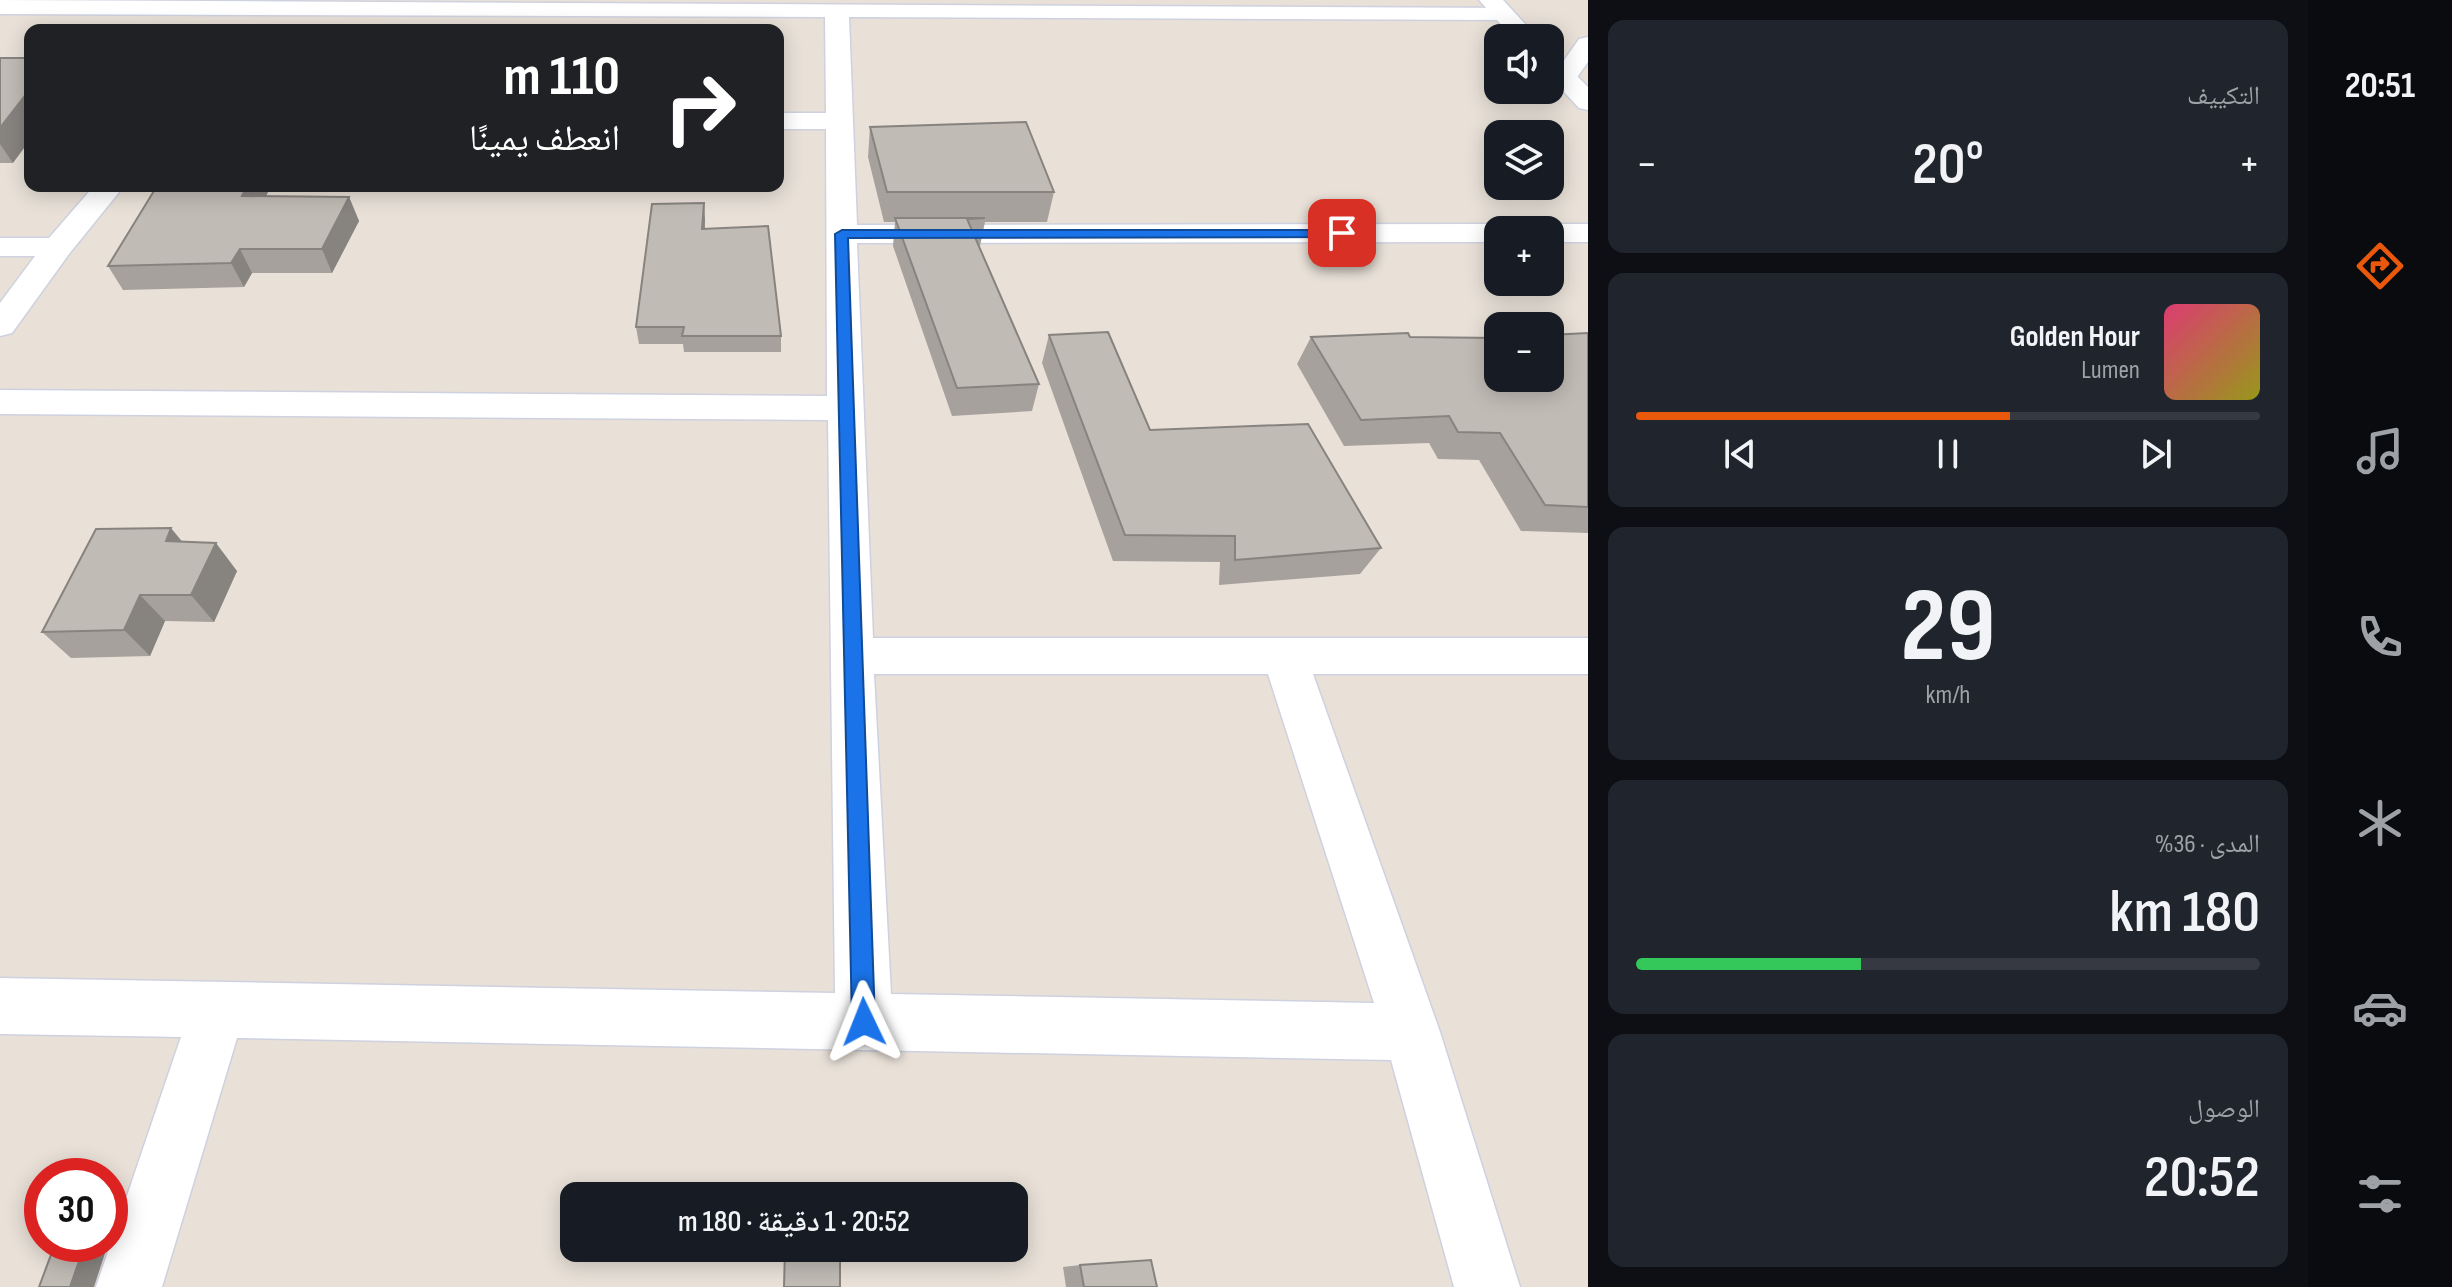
<!DOCTYPE html>
<html lang="ar">
<meta charset="utf-8">
<style>
:root{--surface:#171b24;--page:#20242c;--text:#f1f3f6;--muted:#9ea1a6;--line:#363941;--accent:#ea580c}
body{margin:0;font-family:"Sofia Sans Condensed","Noto Naskh Arabic",sans-serif;background:var(--page);color:var(--text);direction:rtl;height:100vh;display:flex;flex-direction:column;font-size:30px;white-space:nowrap}
*{box-sizing:border-box;margin:0}
p{font-size:26px;color:var(--muted)}
.icon{flex:none;width:44px;height:44px;fill:none;stroke:currentColor;stroke-width:2;stroke-linecap:round;stroke-linejoin:round}
.map{position:relative;flex:1;overflow:hidden;direction:ltr}
.panel{display:flex;flex-direction:column;gap:20px;padding:20px;background:#0d0f14;width:720px}
.panel>*{flex:none}
.guide{position:absolute;left:24px;top:24px;width:760px;height:168px;border-radius:16px;box-shadow:0 4px 20px #0003;direction:rtl;background:#202124;color:#fff;overflow:hidden}
.tools{position:absolute;left:1484px;top:24px;display:grid;gap:16px}
.tools a{display:grid;place-items:center;width:80px;height:80px;border-radius:16px;background:var(--surface);box-shadow:0 4px 20px #0003;font-size:40px}
.speed{position:absolute;left:24px;top:1158px;display:flex;gap:16px;font-size:40px;font-weight:700;text-align:center}
.speed>*{display:grid;place-content:center;width:104px;height:104px;border-radius:50%;background:var(--surface);box-shadow:0 4px 20px #0003;line-height:1}
.speed .limit{border:12px solid #d22;background:#fff;color:#111}
.pin{position:absolute;display:grid;place-items:center;width:68px;height:68px;color:#fff;margin:-34px;border-radius:16px;box-shadow:0 4px 12px #0006}
.me{position:absolute;width:88px;margin:-44px;rotate:358deg;stroke-linejoin:round;filter:drop-shadow(0 0 6px #0008)}
.turn{display:flex;align-items:center;gap:28px;height:168px;padding:0 32px;font-size:36px}
.turn .icon{width:104px;height:104px;stroke-width:2.5}
.turn b{display:block;font-size:56px;line-height:68px}
.big{font-size:60px;font-weight:600;line-height:1.1}
.panel .tile{flex:1;display:flex;flex-direction:column;justify-content:center;gap:12px;min-width:0;padding:0 28px;border-radius:16px;background:var(--page)}
.panel .dial{align-items:center;gap:0}
.dial b{font-size:104px;line-height:1}
.song{display:flex;align-items:center;gap:24px}
.cover{width:96px;height:96px;border-radius:12px;background:linear-gradient(135deg,hsl(340 70% 55%),hsl(60 70% 35%))}
.played{height:8px;border-radius:4px;background:linear-gradient(90deg,var(--accent) 60%,var(--line) 60%)}
.keys{display:flex;justify-content:space-around;direction:ltr}
.heat{display:flex;justify-content:space-between;align-items:center;font-size:44px;direction:ltr}
.charge{height:12px;border-radius:6px;background:linear-gradient(90deg,#34c759 36%,var(--line) 0)}
.trip{position:absolute;left:560px;top:1182px;width:468px;height:80px;border-radius:16px;background:var(--surface);box-shadow:0 4px 20px #0003;font-weight:600;line-height:80px;text-align:center;direction:rtl}
main{display:flex;flex:1;min-height:0}
.menu{display:flex;flex-direction:column;width:144px;justify-content:space-around;align-items:center;background:#090b0e;color:var(--muted)}
.menu .icon{width:56px;height:56px}
.menu .on{color:var(--accent)}
.menu b{font-size:36px;color:var(--text)}
.map>svg:first-child{display:block}
.lines{fill:none;stroke-linecap:round;stroke-linejoin:round}
.minor-casing{stroke:#ced1df;stroke-width:3}
.tertiary-casing{stroke:#ced1df;stroke-width:3}
.minor{fill:#fff;fill-rule:evenodd}
.tertiary{fill:#fff;fill-rule:evenodd}
.wall{fill:#a6a19c}
.shaded-wall{fill:#87837f}
.building{fill:#c1bbb5;stroke:#87837f;stroke-width:2}
.route{fill:#1a73e8;stroke:#114b97;stroke-width:2}
</style>
<main>
<nav class="menu">
<b>20:51</b>
<svg class="icon on" aria-label="directions" viewBox="0 0 24 24"><path d="M12 3l9 9-9 9-9-9zM9 14v-3h6M13 9l2 2-2 2"/></svg>
<svg class="icon" aria-label="music" viewBox="0 0 24 24"><path d="M9 18V5l10-2v13"/><circle cx="6" cy="18" r="3"/><circle cx="16" cy="16" r="3"/></svg>
<svg class="icon" aria-label="phone" viewBox="0 0 24 24"><path d="M5 4h4l2 5-3 2q2 4 5 5l2-3 5 2v4C11 20 4 13 5 4z"/></svg>
<svg class="icon" aria-label="climate" viewBox="0 0 24 24"><path d="M12 3v18M4 7l16 10M4 17L20 7"/></svg>
<svg class="icon" aria-label="car" viewBox="0 0 24 24"><path d="M5 17H2v-5l4-1 3-4h7l3 4 3 1v5h-3M9 17h6M6 11h13"/><circle cx="7" cy="17" r="2"/><circle cx="17" cy="17" r="2"/></svg>
<svg class="icon" aria-label="filters" viewBox="0 0 24 24"><path d="M4 7h16M4 17h16"/><circle cx="9" cy="7" r="2"/><circle cx="15" cy="17" r="2"/></svg>
</nav>
<section class="panel">
<div class="tile"><p>التكييف</p>
<div class="heat"><a>−</a><b class="big">20°</b><a>+</a></div>
</div>
<div class="tile">
<div class="song"><i class="cover"></i><div><b>Golden Hour</b><p>Lumen</p></div></div>
<div class="played"></div>
<div class="keys"><svg class="icon" aria-label="previous" viewBox="0 0 24 24"><path d="M18 5L8 12l10 7zM5 5v14"/></svg><svg class="icon" aria-label="pause" viewBox="0 0 24 24"><path d="M8 5v14M16 5v14"/></svg><svg class="icon" aria-label="next" viewBox="0 0 24 24"><path d="M6 5l10 7-10 7zM19 5v14"/></svg></div>
</div>
<div class="tile dial"><b>29</b><p>km/h</p></div>
<div class="tile"><p>المدى · 36%</p><b class="big">180 km</b><div class="charge"></div></div>
<div class="tile"><p>الوصول</p><b class="big">20:52</b></div>
</section>
<div class="map">
<svg width="1588" height="1287" viewBox="0 0 1588 1287">
<rect width="100%" height="100%" fill="#e9e1d8"/>
<g class="lines">
<g class="minor-casing">
<g id="minor">
<path d="M0,0L1510,8L1514,13L1510,18L1502,20L849,17L857,225L1498,224L1511,230H1498V242L857,243L873,638H1588V674H1313L1440,1032L1520,1287H1454L1391,1060L237,1038L162,1287H96L181,1037L0,1034V978L835,993L828,420L0,414V390L827,396L826,129H778V113H826L825,17L0,14ZM874,674H1268L1374,1003L891,994Z"/>
<path d="M1588,37V62L1573,83H1555L1551,78L1555,73L1579,39Z"/>
<path d="M94,186H124L69,254L12,333L0,336V303L35,256H0V238H49Z"/>
<path d="M1550,224H1588V242H1550V230H1537Z"/>
</g>
</g>
<g class="tertiary-casing">
<g id="tertiary">
<path d="M1479,0H1503L1538,38H1513Z"/>
<path d="M1550,56L1559,58L1588,87V110L1579,108L1550,77Z"/>
</g>
</g>
<use href="#minor" class="minor"/>
<use href="#tertiary" class="tertiary"/>
</g>
<g class="wall">
<path d="M0,58L13,163H0Z"/>
<path d="M870,127L1054,192L1047,222H985L980,246H979L1039,384L1032,411L952,416L893,246L895,222H884L868,157Z"/>
<path d="M157,186H271L266,196L349,197L359,221L332,273H252L244,287L123,290L108,266Z"/>
<path d="M704,203L705,229L781,336V352H684L683,344H639L636,327Z"/>
<path d="M1588,333V533L1521,531L1479,460L1438,459L1429,443L1344,446L1297,364L1311,337L1498,338Z"/>
<path d="M1049,335L1150,430L1381,548L1360,574L1219,585L1220,562L1113,561L1042,363Z"/>
<path d="M183,542L237,571L214,622L165,621L150,656L71,658L42,632Z"/>
<path d="M1080,1265L1157,1287H1066L1063,1267Z"/>
</g>
<g class="shaded-wall">
<path d="M30,89V140L13,163L0,144V128Z"/>
<path d="M247,186H271L254,220L242,196Z"/>
<path d="M349,197L359,221L332,273L322,249Z"/>
<path d="M704,203L705,220L704,246L702,229Z"/>
<path d="M240,249L252,273L244,287L231,263Z"/>
<path d="M171,528L194,556L166,541Z"/>
<path d="M216,543L237,571L214,622L191,595Z"/>
<path d="M140,595L165,621L150,656L124,630Z"/>
<path d="M110,1200L122,1202L110,1238Z"/>
<path d="M85,1244H108L94,1287H70Z"/>
</g>
<g class="building">
<path d="M0,58H30V89L0,128Z"/>
<path d="M1026,122L1054,192H887L870,127Z"/>
<path d="M157,186H247L242,196L349,197L322,249H240L231,263L108,266Z"/>
<path d="M704,203L702,229L768,226L781,336H682L684,327H636L652,204Z"/>
<path d="M895,218H985L967,219L1039,384L957,388Z"/>
<path d="M1108,332L1150,430L1308,424L1381,548L1235,560V536L1125,535L1049,335Z"/>
<path d="M1408,333L1410,337L1498,338V378H1550V335L1588,333V507L1545,505L1500,433L1458,432L1449,416L1361,420L1311,337Z"/>
<path d="M171,528L166,541L216,543L191,595H140L124,630L42,632L96,529Z"/>
<path d="M55,1244H85L70,1287H39Z"/>
<path d="M785,1248H840V1287H784Z"/>
<path d="M1151,1260L1157,1287H1084L1080,1265Z"/>
</g>
<path class="route" d="M842,230H1342L1348,233L1342,237L848,238L875,1022L872,1030L864,1033L855,1030L852,1022L835,234Z"/>
</svg>
<div class="tools">
<a><svg class="icon" aria-label="sound" viewBox="0 0 24 24"><path d="M4 9h4l5-4v14l-5-4H4zM17 9q2 3 0 6"/></svg></a>
<a><svg class="icon" aria-label="layers" viewBox="0 0 24 24"><path d="M12 4l9 5-9 5-9-5zM3 14l9 5 9-5"/></svg></a>
<a>+</a>
<a>−</a>
</div>
<div class="speed"><div class="limit">30</div></div>
<div class="pin" style="left:1342px;top:233px;background:#d93025"><svg class="icon" aria-label="arrive" viewBox="0 0 24 24"><path d="M6 21V4h12l-3 4 3 4H6"/></svg></div>
<svg class="me" style="left:864px;top:1022px" viewBox="-20 -20 40 40"><path d="M0-17L14 15 0 8-14 15z" fill="#1a73e8" stroke="#fff" stroke-width="4"/></svg>
<div class="trip">20:52 · 1 دقيقة · 180 m</div>
<div class="guide">
<div class="turn"><svg class="icon" aria-label="right" viewBox="0 0 24 24"><path d="M7 20v-9h11M14 6l5 5-5 5"/></svg><div><b>110 m</b>انعطف يمينًا</div></div>
</div>
</div>
</main>
